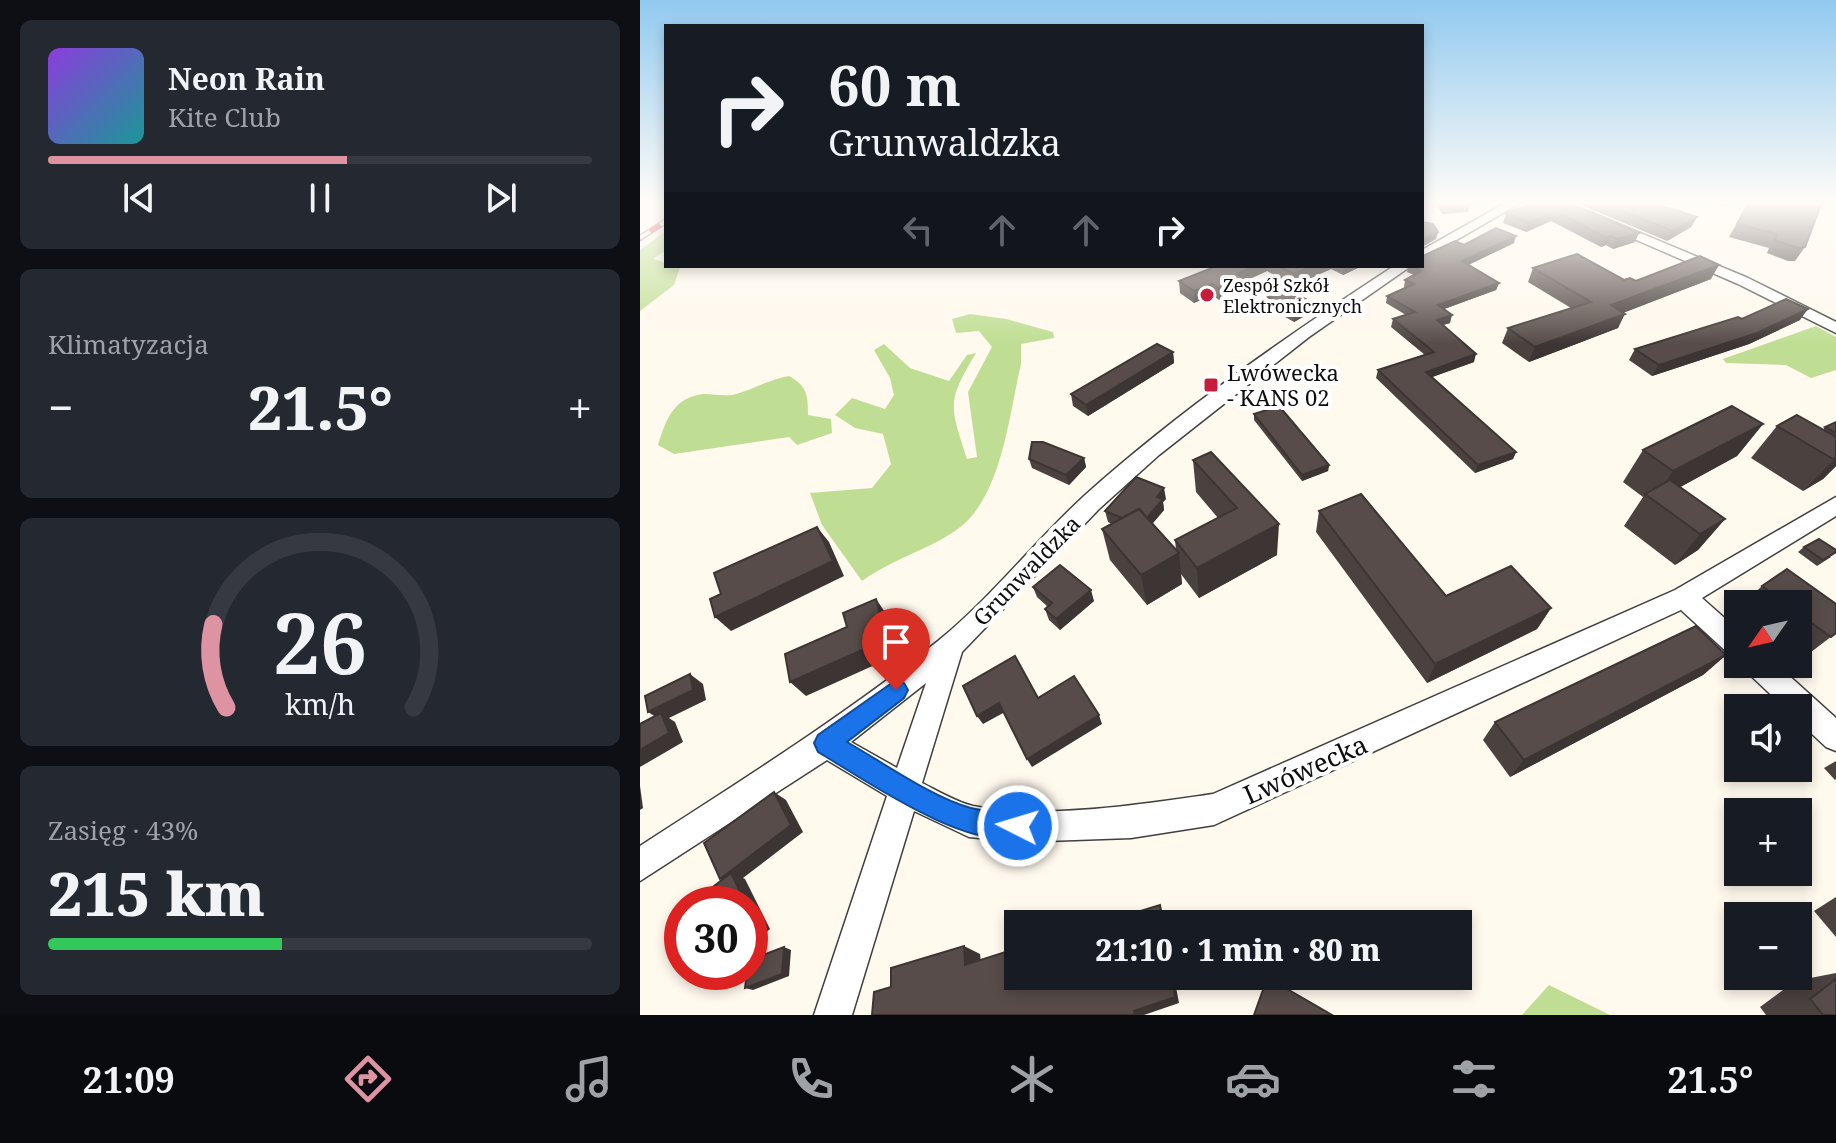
<!DOCTYPE html>
<html lang="pl">
<meta charset="utf-8">
<style>
:root{--surface:#171b24;--page:#242831;--text:#f1f3f6;--muted:#9ea1a6;--line:#363941;--accent:#de93a2}
body{margin:0;font-family:"Noto Serif",serif;background:var(--page);color:var(--text);height:100vh;display:flex;flex-direction:column;font-size:30px;white-space:nowrap}
*{box-sizing:border-box;margin:0}
p{font-size:26px;color:var(--muted)}
.icon{flex:none;width:44px;height:44px;fill:none;stroke:currentColor;stroke-width:2;stroke-linecap:round;stroke-linejoin:round}
.map{position:relative;flex:1;overflow:hidden}
.sheet{display:flex;flex-direction:column;gap:20px;padding:20px;background:#0d0f14;width:640px}
.sheet>*{flex:none}
.hud{position:absolute;left:24px;top:24px;width:760px;height:244px;border-radius:0px;box-shadow:0 4px 12px #0003;background:#171b24;color:var(--text);overflow:hidden}
.needle{width:52px;rotate:236deg}
.tools{position:absolute;left:1084px;top:590px;display:grid;gap:16px}
.tools a{display:grid;place-items:center;width:88px;height:88px;border-radius:0px;background:var(--surface);box-shadow:0 4px 12px #0003;font-size:40px}
.speed{position:absolute;left:24px;top:886px;display:flex;gap:16px;font-size:40px;font-weight:700;text-align:center}
.speed>*{display:grid;place-content:center;width:104px;height:104px;border-radius:50%;background:var(--surface);box-shadow:0 4px 12px #0003;line-height:1}
.speed .limit{border:12px solid #d22;background:#fff;color:#111}
.pin{position:absolute;display:grid;place-items:center;width:68px;height:68px;color:#fff;margin:-82px -34px;border-radius:50% 50% 50% 0;rotate:-45deg;box-shadow:0 0 8px #0007}
.pin .icon{rotate:45deg}
.me{position:absolute;width:88px;margin:-44px;rotate:275deg;stroke-linejoin:round;filter:drop-shadow(0 0 6px #0008)}
.turn{display:flex;align-items:center;gap:28px;height:168px;padding:0 32px;font-size:36px}
.turn .icon{width:104px;height:104px;stroke-width:2.5}
.turn b{display:block;font-size:56px;line-height:68px}
.lanes{display:flex;align-items:center;height:76px;padding:0 32px;background:#0003;justify-content:center;gap:40px;direction:ltr}
.lanes .off{opacity:.35}
.big{font-size:60px;font-weight:800;line-height:1.1}
.sheet .tile{flex:1;display:flex;flex-direction:column;justify-content:center;gap:12px;min-width:0;padding:0 28px;border-radius:12px;background:var(--page)}
.sheet .dial{align-items:center;gap:0}
.dial svg{height:208px;overflow:visible;fill:none;stroke:var(--line);stroke-width:7;stroke-linecap:round;text-anchor:middle}
.dial text{fill:var(--text);stroke:none}
.song{display:flex;align-items:center;gap:24px}
.cover{width:96px;height:96px;border-radius:12px;background:linear-gradient(135deg,hsl(270 70% 55%),hsl(180 70% 35%))}
.played{height:8px;border-radius:4px;background:linear-gradient(90deg,var(--accent) 55%,var(--line) 55%)}
.keys{display:flex;justify-content:space-around;direction:ltr}
.heat{display:flex;justify-content:space-between;align-items:center;font-size:44px;direction:ltr}
.charge{height:12px;border-radius:6px;background:linear-gradient(90deg,#34c759 43%,var(--line) 0)}
.trip{position:absolute;left:364px;top:910px;width:468px;height:80px;border-radius:0px;background:var(--surface);box-shadow:0 4px 12px #0003;font-weight:800;line-height:80px;text-align:center}
.tab-bar{display:flex;height:128px;justify-content:space-around;align-items:center;background:#090b0e;color:var(--muted)}
.tab-bar .icon{width:56px;height:56px}
.tab-bar .on{color:var(--accent)}
.tab-bar b{font-size:36px;color:var(--text)}
main{display:flex;flex:1;min-height:0}
.map>svg:first-child{display:block}
.forest{fill:#bfde93}
.lines{fill:none;stroke-linecap:round;stroke-linejoin:round}
.minor-casing{stroke:#404040;stroke-width:3}
.minor{fill:#fff;fill-rule:evenodd}
.rail-casing{stroke:#c61d3c;stroke-width:6}
.rail{stroke:#fff;stroke-width:4;stroke-dasharray:12;stroke-linecap:butt}
.wall{fill:#4b413f}
.shaded-wall{fill:#3d3533}
.building{fill:#574c49;stroke:#3d3533;stroke-width:2}
.route{fill:#1a73e8;stroke:#114b97;stroke-width:2}
.poi-dot{fill:#c61d3c;stroke:#fff;stroke-width:3}
.labels{text-anchor:middle;dominant-baseline:central;stroke-width:8;stroke-linejoin:round;paint-order:stroke}
.far-poi-label{font-size:18px;fill:#0d0d0d;stroke:#fff;text-anchor:start}
.poi-label{font-size:22px;fill:#0d0d0d;stroke:#fff;text-anchor:start}
.street-label{font-size:22px;fill:#0d0d0d;stroke:#fff}
.near-street-label{font-size:26px;fill:#0d0d0d;stroke:#fff}
</style>
<main>
<section class="sheet">
<div class="tile">
<div class="song"><i class="cover"></i><div><b>Neon Rain</b><p>Kite Club</p></div></div>
<div class="played"></div>
<div class="keys"><svg class="icon" aria-label="previous" viewBox="0 0 24 24"><path d="M18 5L8 12l10 7zM5 5v14"/></svg><svg class="icon" aria-label="pause" viewBox="0 0 24 24"><path d="M8 5v14M16 5v14"/></svg><svg class="icon" aria-label="next" viewBox="0 0 24 24"><path d="M6 5l10 7-10 7zM19 5v14"/></svg></div>
</div>
<div class="tile"><p>Klimatyzacja</p>
<div class="heat"><a>−</a><b class="big">21.5°</b><a>+</a></div>
</div>
<div class="tile dial"><svg viewBox="0 0 100 80">
<path d="M14 69A42 42 0 1 1 86 69"/>
<path d="M14 69A42 42 0 0 1 9 37" stroke="#de93a2"/>
<text x="50" y="56" font-size="32" font-weight="700">26</text>
<text x="50" y="72" font-size="11">km/h</text>
</svg></div>
<div class="tile"><p>Zasięg · 43%</p><b class="big">215 km</b><div class="charge"></div></div>
</section>
<div class="map">
<svg width="1196" height="1015" viewBox="0 0 1196 1015">
<rect width="100%" height="100%" fill="#fff9ee"/>
<g class="forest">
<path d="M26,231V250L13,259L26,263V266L40,267L34,285L0,311V250Z"/>
<path d="M330,314L366,319L413,332L414,338L381,344V364C369,414 362,496 319,528C293,548 252,559 222,581L182,525L170,493L232,488L251,464L243,434L215,428L195,415L212,398L245,409L254,395L250,378L234,350L244,344L270,368L309,381L327,355L336,353C306,403 310,405 327,459L337,457L328,392L352,347L339,331L316,333L312,319Z"/>
<path d="M1176,326L1196,337V370L1171,378L1146,365L1086,363L1083,359Z"/>
<path d="M149,376C167,386 168,395 168,415L191,419L192,433L157,445L149,437L34,454L18,445C26,419 34,397 64,394C75,394 86,397 96,394C114,389 130,379 149,376Z"/>
<path d="M909,985L970,1015H882Z"/>
</g>
<g class="lines">
<g class="minor-casing">
<g id="minor">
<path d="M867,202H882L782,260V250Z"/>
<path d="M909,202H926L1108,278L1196,322V333L1098,284Z"/>
<path d="M754,266H771L669,337L519,455L459,509L322,652L282,783C298,791 316,802 333,806C403,820 503,804 573,794L1035,590L1196,497V516L1062,598L1098,630V658L1089,654L1041,610L574,825L491,838L378,842L329,837L274,811L212,1015H174L247,796L187,760L0,881V846C102,780 204,716 298,641C351,598 394,542 444,496C540,410 647,336 754,266ZM286,683L257,768L211,742Z"/>
<path d="M1104,664H1136L1196,718V751L1186,747L1158,721V708H1145L1108,673Z"/>
</g>
</g>
<use href="#minor" class="minor"/>
<g class="rail-casing">
<path id="rail" d="M0,238L26,221"/>
</g>
<use href="#rail" class="rail"/>
</g>
<g class="wall">
<path d="M797,202H828L830,205L828,212L803,214L796,205Z"/>
<path d="M897,202L995,242L973,249L966,245L961,247L911,221L886,232L863,223L866,213Z"/>
<path d="M934,202H1011L1057,217L1051,227L1027,241Z"/>
<path d="M1068,202H1092L1085,206Z"/>
<path d="M1109,202L1165,247L1155,261H1148L1127,253L1129,248L1089,237Z"/>
<path d="M782,222L796,239L782,246L783,256L824,245L874,243L828,265L859,283L856,290L804,309L810,323L803,325L834,362L792,377L876,452L873,459L835,473L736,378L738,370L785,355L751,327L753,319L766,315L746,303L747,296L765,288L764,287L765,280L774,275L767,272L769,266H782Z"/>
<path d="M577,266H722L703,275L691,269L653,286L627,271L603,282V289L579,300L572,295L554,303L540,293L539,281Z"/>
<path d="M893,268L996,281L1071,279L983,313L978,328L889,362L862,343L868,328L931,308L888,282Z"/>
<path d="M628,297L670,313L654,322L628,307Z"/>
<path d="M1102,319L1160,320L1109,344L1012,376L989,360L995,349Z"/>
<path d="M533,352L534,363L448,416L433,406L431,394Z"/>
<path d="M614,414L689,465L688,471L662,481L614,420Z"/>
<path d="M1196,422V466L1183,479L1163,491L1111,458L1137,426L1183,430L1185,427Z"/>
<path d="M1123,424L1097,456L1040,487L1085,519L1058,550L1035,565L984,526L1003,497L983,482L1003,450Z"/>
<path d="M571,452L637,555L559,598L541,574L542,584L507,605L470,560L462,529L472,524L468,522L465,511L526,499L523,502L524,510L512,524L536,550L535,540L578,518L556,492L553,460Z"/>
<path d="M444,458L446,467L429,485L392,468L389,459Z"/>
<path d="M679,511L806,596L911,608L897,629L787,683L676,532Z"/>
<path d="M1164,547L1191,557L1177,566L1158,552Z"/>
<path d="M1147,569L1196,604V633L1158,662V604H1103L1122,586Z"/>
<path d="M393,587L454,601L420,630L409,620L405,609L408,607L397,597Z"/>
<path d="M1098,609V622L1091,616Z"/>
<path d="M1086,655L1063,675L870,777L843,740L855,722Z"/>
<path d="M1196,761V779L1195,780L1184,768Z"/>
<path d="M1196,897V937L1174,911Z"/>
<path d="M1196,973V1015H1126L1120,1007L1155,981Z"/>
</g>
<g class="shaded-wall">
<path d="M915,211L911,221L886,232L889,223Z"/>
<path d="M1057,217L1051,227L1027,241L1032,231Z"/>
<path d="M798,232L796,239L782,247V240Z"/>
<path d="M999,233L995,242L973,249L977,239Z"/>
<path d="M876,236L874,243L820,269L822,261Z"/>
<path d="M971,236L966,245L961,247L965,237Z"/>
<path d="M1079,265L1071,279L964,320L971,305Z"/>
<path d="M614,266H627V271L603,282V289L579,300L578,288L597,274Z"/>
<path d="M673,266H691V269L653,286L654,274Z"/>
<path d="M704,266H722L703,275Z"/>
<path d="M859,283L856,290L796,312L798,305Z"/>
<path d="M572,284V295L554,303V291Z"/>
<path d="M671,302L670,313L654,322L655,311Z"/>
<path d="M1168,309L1160,320L1109,344L1012,376L1019,365Z"/>
<path d="M985,314L978,328L889,362L895,347Z"/>
<path d="M812,315L810,323L795,327L797,320Z"/>
<path d="M533,352L534,363L448,416L446,405Z"/>
<path d="M836,354L834,362L784,380L786,372Z"/>
<path d="M1123,424L1097,456L1015,501L1013,500L1033,471Z"/>
<path d="M876,452L873,459L835,473L838,465Z"/>
<path d="M444,458L446,467L429,485L426,475Z"/>
<path d="M1196,458V466L1183,479L1163,491Z"/>
<path d="M689,465L688,471L662,481V475Z"/>
<path d="M524,488L526,499L523,502L524,510L502,536L500,525L517,497Z"/>
<path d="M1085,519L1058,550L1035,565L1060,534Z"/>
<path d="M639,524L637,555L559,598L557,568Z"/>
<path d="M177,527L189,542L204,576L91,631L75,617Z"/>
<path d="M539,553L542,584L507,605L501,575Z"/>
<path d="M451,590L454,601L420,630L416,619Z"/>
<path d="M236,599L247,615L259,654L166,696L150,682Z"/>
<path d="M911,608L897,629L787,683L795,664Z"/>
<path d="M1086,655L1063,675L870,777L884,760Z"/>
<path d="M50,674L63,684L66,700L29,718L35,722L43,742L0,767V750L22,721L8,712Z"/>
<path d="M359,703L365,712L343,724L337,716Z"/>
<path d="M459,715L462,724L392,767L387,759Z"/>
<path d="M0,786L3,808L0,810Z"/>
<path d="M134,792L146,800L163,832L103,878L105,879L130,929L110,946V904H106L94,885L80,879Z"/>
<path d="M520,905L524,916L526,924H523Z"/>
<path d="M324,946L340,954L342,972L325,965Z"/>
<path d="M144,947L151,950L149,976L113,990L105,988Z"/>
<path d="M532,976H534L539,1003L504,1015H495L494,1011Z"/>
</g>
<g class="building">
<path d="M801,202H828L830,205L804,207Z"/>
<path d="M897,202H926L999,233L977,239L971,236L965,237L915,211L889,223L866,213Z"/>
<path d="M961,202H1011L1057,217L1032,231Z"/>
<path d="M1109,202H1182L1165,247L1157,248L1135,240L1137,234L1097,224Z"/>
<path d="M782,222L793,224L798,232L782,240L783,256L815,241L824,245L856,228L876,236L822,261L859,283L798,305L812,315L797,320L836,354L786,372L876,452L838,465L738,370L794,352L753,319L775,312L747,296L774,284L765,280L781,271L771,266H782Z"/>
<path d="M937,254L984,280L990,278L996,281L1060,256L1079,265L971,305L985,314L895,347L868,328L951,302L893,268Z"/>
<path d="M577,266H614L597,274L603,278L578,288L572,284L554,291L539,281Z"/>
<path d="M639,266H673L654,274Z"/>
<path d="M645,288L671,302L655,311L628,297Z"/>
<path d="M1146,299L1168,309L1117,333L1019,365L995,349L1098,317L1102,319Z"/>
<path d="M517,344L533,352L446,405L431,394Z"/>
<path d="M639,406L689,465L662,475L614,414Z"/>
<path d="M1092,406L1123,424L1033,471L1003,450Z"/>
<path d="M1157,415L1196,437V458L1193,459L1137,426Z"/>
<path d="M1196,422V433L1185,427Z"/>
<path d="M392,442H403L444,458L426,475L389,459Z"/>
<path d="M571,452L639,524L557,568L535,540L597,508L553,460Z"/>
<path d="M496,477L524,488L517,497L523,499L507,518L499,509L482,518L465,511Z"/>
<path d="M1030,480L1085,519L1060,534L1005,494Z"/>
<path d="M721,494L806,596L871,566L911,608L795,664L679,511Z"/>
<path d="M499,509L539,553L501,575L462,529Z"/>
<path d="M177,527L193,561L75,617L70,599L81,594L74,573Z"/>
<path d="M1179,539L1196,550V552L1183,560L1164,547Z"/>
<path d="M420,565L451,590L416,619L405,609L412,603L393,587Z"/>
<path d="M1147,569L1196,604V633L1191,637L1158,613V604H1146L1122,586Z"/>
<path d="M236,599L247,639L150,682L145,654L207,627L203,613Z"/>
<path d="M1056,626L1086,655L884,760L855,722Z"/>
<path d="M375,656L398,698L434,676L459,715L387,759L359,703L337,716L323,686Z"/>
<path d="M50,674L53,690L8,712L5,696Z"/>
<path d="M21,713L29,733L0,750V724Z"/>
<path d="M134,792L151,825L80,879L64,843Z"/>
<path d="M91,873L106,904H59L57,899Z"/>
<path d="M520,905L523,924H458Z"/>
<path d="M110,912L116,924L110,929Z"/>
<path d="M324,946L325,965L378,948V976H532L535,997L494,1011L495,1015H232L234,992L251,987V968Z"/>
<path d="M144,947L142,974L105,988L107,972H110V960Z"/>
<path d="M628,976H646L642,986L692,1015H614Z"/>
<path d="M1196,979V1015H1183L1170,999Z"/>
</g>
<linearGradient id="sky" x2="0" y2="1"><stop stop-color="#91c9ef"/><stop offset="0.59" stop-color="#fffcf7"/><stop offset="1" stop-color="#fffcf7" stop-opacity="0"/></linearGradient>
<rect width="1196" height="344" fill="url(#sky)"/>
<path class="route" d="M256,680L264,683L268,690L264,698L207,742C242,762 293,798 331,808C349,813 369,809 387,816L391,826L387,835C334,857 224,779 178,752L174,743L178,735Z"/>
<g class="poi-dot">
<circle cx="567" cy="295" r="8"/>
<rect x="563" y="377" width="16" height="16" rx="4"/>
</g>
<g class="labels">
<g class="far-poi-label">
<text x="583" y="285">Zespół Szkół<tspan x="583" dy="21">Elektronicznych</tspan></text>
</g>
<g class="poi-label">
<text x="587" y="372">Lwówecka<tspan x="587" dy="25">- KANS 02</tspan></text>
</g>
<g class="street-label">
<text transform="translate(386 570) rotate(-46)">Grunwaldzka</text>
</g>
<g class="near-street-label">
<text transform="translate(665 769) rotate(-24)">Lwówecka</text>
</g>
</g>
</svg>
<div class="tools">
<a><svg class="needle" viewBox="-14 -14 28 28"><path d="M0-13l5 13h-10z" fill="#e53935"/><path d="M0 13l5-13h-10z" fill="#9ea1a6"/></svg></a>
<a><svg class="icon" aria-label="sound" viewBox="0 0 24 24"><path d="M4 9h4l5-4v14l-5-4H4zM17 9q2 3 0 6"/></svg></a>
<a>+</a>
<a>−</a>
</div>
<div class="speed"><div class="limit">30</div></div>
<div class="pin" style="left:256px;top:690px;background:#d93025"><svg class="icon" aria-label="arrive" viewBox="0 0 24 24"><path d="M6 21V4h12l-3 4 3 4H6"/></svg></div>
<svg class="me" style="left:378px;top:826px" viewBox="-20 -20 40 40"><circle r="17" fill="#1a73e8" stroke="#fff" stroke-width="3"/><path d="M0-11L8 9 0 5-8 9z" fill="#fff"/></svg>
<div class="trip">21:10 · 1 min · 80 m</div>
<div class="hud">
<div class="turn"><svg class="icon" aria-label="right" viewBox="0 0 24 24"><path d="M7 20v-9h11M14 6l5 5-5 5"/></svg><div><b>60 m</b>Grunwaldzka</div></div>
<div class="lanes"><svg class="icon off" aria-label="left" viewBox="0 0 24 24"><path d="M17 20v-9H6M10 6l-5 5 5 5"/></svg><svg class="icon off" aria-label="ahead" viewBox="0 0 24 24"><path d="M12 20V5M6 11l6-6 6 6"/></svg><svg class="icon off" aria-label="ahead" viewBox="0 0 24 24"><path d="M12 20V5M6 11l6-6 6 6"/></svg><svg class="icon" aria-label="right" viewBox="0 0 24 24"><path d="M7 20v-9h11M14 6l5 5-5 5"/></svg></div>
</div>
</div>
</main>
<nav class="tab-bar">
<b>21:09</b>
<svg class="icon on" aria-label="directions" viewBox="0 0 24 24"><path d="M12 3l9 9-9 9-9-9zM9 14v-3h6M13 9l2 2-2 2"/></svg>
<svg class="icon" aria-label="music" viewBox="0 0 24 24"><path d="M9 18V5l10-2v13"/><circle cx="6" cy="18" r="3"/><circle cx="16" cy="16" r="3"/></svg>
<svg class="icon" aria-label="phone" viewBox="0 0 24 24"><path d="M5 4h4l2 5-3 2q2 4 5 5l2-3 5 2v4C11 20 4 13 5 4z"/></svg>
<svg class="icon" aria-label="climate" viewBox="0 0 24 24"><path d="M12 3v18M4 7l16 10M4 17L20 7"/></svg>
<svg class="icon" aria-label="car" viewBox="0 0 24 24"><path d="M5 17H2v-5l4-1 3-4h7l3 4 3 1v5h-3M9 17h6M6 11h13"/><circle cx="7" cy="17" r="2"/><circle cx="17" cy="17" r="2"/></svg>
<svg class="icon" aria-label="filters" viewBox="0 0 24 24"><path d="M4 7h16M4 17h16"/><circle cx="9" cy="7" r="2"/><circle cx="15" cy="17" r="2"/></svg>
<b>21.5°</b>
</nav>
